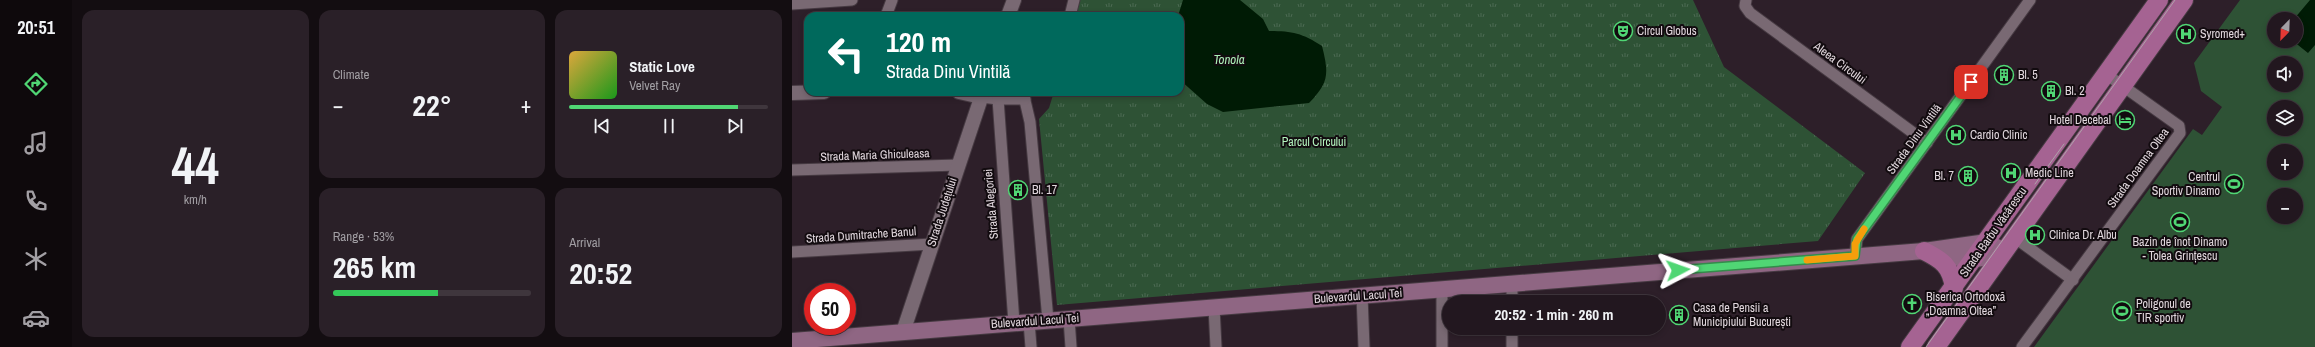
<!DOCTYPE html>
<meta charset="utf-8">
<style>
:root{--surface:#22171f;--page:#2a2028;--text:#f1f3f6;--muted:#a29fa4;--line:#3f363d;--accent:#50d674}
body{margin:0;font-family:"Archivo Narrow",sans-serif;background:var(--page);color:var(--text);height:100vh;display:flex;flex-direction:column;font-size:15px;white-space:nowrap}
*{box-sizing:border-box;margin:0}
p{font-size:13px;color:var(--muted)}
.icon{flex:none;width:22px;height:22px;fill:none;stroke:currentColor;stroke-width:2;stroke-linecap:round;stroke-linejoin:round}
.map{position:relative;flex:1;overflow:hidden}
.sheet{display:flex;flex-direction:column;gap:10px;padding:10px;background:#130d11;width:720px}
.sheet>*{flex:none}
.hud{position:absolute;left:12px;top:12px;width:380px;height:84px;border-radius:12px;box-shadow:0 2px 6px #0003,0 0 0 1px var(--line);background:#00695c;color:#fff;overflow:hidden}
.needle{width:26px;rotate:203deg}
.fabs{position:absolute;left:1475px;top:12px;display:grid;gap:8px}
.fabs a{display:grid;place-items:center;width:36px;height:36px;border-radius:50%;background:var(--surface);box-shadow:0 2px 6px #0003,0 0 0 1px var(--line);font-size:20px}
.speed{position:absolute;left:12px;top:283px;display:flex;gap:8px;font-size:20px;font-weight:700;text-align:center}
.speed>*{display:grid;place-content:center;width:52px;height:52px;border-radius:50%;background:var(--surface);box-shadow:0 2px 6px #0003,0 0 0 1px var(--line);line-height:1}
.speed .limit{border:6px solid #d22;background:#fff;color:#111}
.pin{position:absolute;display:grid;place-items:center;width:34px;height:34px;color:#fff;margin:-17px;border-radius:8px;box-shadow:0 2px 6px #0006}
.me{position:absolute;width:44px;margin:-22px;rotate:86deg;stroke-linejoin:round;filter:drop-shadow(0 0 3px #0008)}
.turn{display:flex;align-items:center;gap:14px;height:84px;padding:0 16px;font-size:18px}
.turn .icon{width:52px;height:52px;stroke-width:2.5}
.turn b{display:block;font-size:28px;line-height:34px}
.big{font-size:30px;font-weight:700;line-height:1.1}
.sheet .tile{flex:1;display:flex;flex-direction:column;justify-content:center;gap:6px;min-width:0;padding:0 14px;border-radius:12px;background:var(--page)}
.sheet .dial{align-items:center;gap:0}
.dial b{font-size:52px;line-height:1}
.song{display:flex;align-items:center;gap:12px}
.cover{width:48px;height:48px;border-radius:6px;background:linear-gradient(135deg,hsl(40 70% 55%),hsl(120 70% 35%))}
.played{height:4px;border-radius:2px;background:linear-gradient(90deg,var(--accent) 85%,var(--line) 85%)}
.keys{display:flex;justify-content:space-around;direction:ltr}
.heat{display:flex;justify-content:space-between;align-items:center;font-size:22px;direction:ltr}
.charge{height:6px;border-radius:3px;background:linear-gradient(90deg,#34c759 53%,var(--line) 0)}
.sheet .tiles{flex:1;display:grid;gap:10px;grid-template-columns:repeat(3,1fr)}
.tile:first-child{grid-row:span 2}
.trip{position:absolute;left:650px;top:295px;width:224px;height:40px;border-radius:20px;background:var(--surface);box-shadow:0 2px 6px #0003,0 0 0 1px var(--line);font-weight:700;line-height:40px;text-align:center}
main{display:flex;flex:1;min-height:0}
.tab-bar{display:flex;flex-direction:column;width:72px;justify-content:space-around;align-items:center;background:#0e090c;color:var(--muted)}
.tab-bar .icon{width:28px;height:28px}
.tab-bar .on{color:var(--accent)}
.tab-bar b{font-size:18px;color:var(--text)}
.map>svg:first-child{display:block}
.park{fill:url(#park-tufts)}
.garden{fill:#2e5235;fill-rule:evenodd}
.water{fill:#001b05}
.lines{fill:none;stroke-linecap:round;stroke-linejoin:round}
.minor-casing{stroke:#463a42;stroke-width:13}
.tertiary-casing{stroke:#463a42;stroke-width:16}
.secondary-casing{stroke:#463a42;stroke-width:18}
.primary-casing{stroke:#463a42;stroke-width:20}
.minor{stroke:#796973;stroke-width:11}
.tertiary{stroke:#796973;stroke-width:14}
.secondary{stroke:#8f6683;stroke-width:16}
.primary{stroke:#a56392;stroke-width:18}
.tram{stroke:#aea3aa;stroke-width:1}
.route-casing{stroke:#348b4b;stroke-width:10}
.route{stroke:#50d674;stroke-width:7}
.slow{stroke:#f59e0b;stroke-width:7}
.labels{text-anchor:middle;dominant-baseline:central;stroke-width:4;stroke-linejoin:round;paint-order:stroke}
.poi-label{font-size:12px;fill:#e1d7dd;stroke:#120b0f;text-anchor:start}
.street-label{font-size:12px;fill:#e1d7dd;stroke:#120b0f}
.park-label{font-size:12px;fill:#b5f7c0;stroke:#120b0f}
.water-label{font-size:13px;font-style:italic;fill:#adf0b8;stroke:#120b0f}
</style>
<main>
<nav class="tab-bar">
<b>20:51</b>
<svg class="icon on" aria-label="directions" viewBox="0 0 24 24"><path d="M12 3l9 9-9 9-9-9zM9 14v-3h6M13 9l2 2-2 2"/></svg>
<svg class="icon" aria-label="music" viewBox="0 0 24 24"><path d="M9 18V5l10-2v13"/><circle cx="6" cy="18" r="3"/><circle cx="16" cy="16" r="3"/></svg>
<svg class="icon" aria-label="phone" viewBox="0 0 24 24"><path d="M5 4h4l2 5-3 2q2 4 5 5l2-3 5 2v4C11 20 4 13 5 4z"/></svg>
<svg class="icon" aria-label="climate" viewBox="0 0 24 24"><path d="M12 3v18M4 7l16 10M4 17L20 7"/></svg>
<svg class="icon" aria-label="car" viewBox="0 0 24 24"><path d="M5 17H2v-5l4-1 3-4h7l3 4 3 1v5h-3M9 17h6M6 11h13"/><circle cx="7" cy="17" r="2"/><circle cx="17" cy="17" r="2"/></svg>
</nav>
<section class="sheet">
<div class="tiles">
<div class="tile dial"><b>44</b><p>km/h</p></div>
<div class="tile"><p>Climate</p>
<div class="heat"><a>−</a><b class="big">22°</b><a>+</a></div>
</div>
<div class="tile">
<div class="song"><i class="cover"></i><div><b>Static Love</b><p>Velvet Ray</p></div></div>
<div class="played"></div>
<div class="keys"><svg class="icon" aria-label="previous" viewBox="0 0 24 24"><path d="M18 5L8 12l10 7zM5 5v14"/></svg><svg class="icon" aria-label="pause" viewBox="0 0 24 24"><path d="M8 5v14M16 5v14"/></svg><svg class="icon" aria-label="next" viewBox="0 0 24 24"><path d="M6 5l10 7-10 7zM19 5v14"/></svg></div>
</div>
<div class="tile"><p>Range · 53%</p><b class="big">265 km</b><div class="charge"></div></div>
<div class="tile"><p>Arrival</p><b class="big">20:52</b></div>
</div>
</section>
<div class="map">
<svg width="1523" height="347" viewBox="0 0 1523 347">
<defs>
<pattern id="park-tufts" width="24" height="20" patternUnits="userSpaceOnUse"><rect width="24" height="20" fill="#2e5235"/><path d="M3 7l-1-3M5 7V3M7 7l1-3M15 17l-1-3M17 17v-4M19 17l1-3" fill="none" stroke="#4c6a52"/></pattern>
</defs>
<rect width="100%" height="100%" fill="#2d1f29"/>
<path class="park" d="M288,0H901L932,67L1073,173L1026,241L265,305L247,119L257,108L262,92H388V16H284Z"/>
<path class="garden" d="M1448,0H1523V347H1242L1401,129L1410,135L1430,107L1409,91L1402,63ZM1482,19H1504V41H1482ZM1482,63H1504V85H1482ZM1482,107H1504V129H1482ZM1482,151H1504V173H1482ZM1482,195H1504V217H1482Z"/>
<g class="water">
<path d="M391,0H448L471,19L477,31C500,31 510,33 530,46C537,74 537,82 517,103L431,112L415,104L388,80V16H386Z"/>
<path d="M1518,0H1523V45L1516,53L1501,41H1504V19H1502Z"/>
</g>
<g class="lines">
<g class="minor-casing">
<g id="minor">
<path d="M954,0L953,6L958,13L1135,143"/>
<path d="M0,4L60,0"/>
<path d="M94,16L100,0"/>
<path d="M278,16L282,0"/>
<path d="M231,92L238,122L256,320"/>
<path d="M189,97L206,99L222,323"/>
<path d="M206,99H233"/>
<path d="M0,170L166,165"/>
<path d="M1222,237L1281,280"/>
<path d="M0,252L140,244"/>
<path d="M1063,256L1065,239L1238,0"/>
<path d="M720,284V302"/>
<path d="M650,289V347"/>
<path d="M570,295L572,347"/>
<path d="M422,307L424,347"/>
<path d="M277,319L279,347"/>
<path d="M237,322L239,347"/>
<path d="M720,328V347"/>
<path d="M1230,347L1388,133L1387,126L1314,74"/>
</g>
</g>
<g class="tertiary-casing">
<g id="tertiary">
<path d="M216,16L222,0"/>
<path d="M167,92L189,97"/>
<path d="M0,93L32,92"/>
<path d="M111,332L191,92"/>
</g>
</g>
<g class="secondary-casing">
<path id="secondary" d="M0,341L1132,251L1195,242L1212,251C1182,265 1167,258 1136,252"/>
</g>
<g class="primary-casing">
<g id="primary">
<path d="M1132,251C1150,260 1159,266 1162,288"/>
<path d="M1118,347L1367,0"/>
<path d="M1144,347L1392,0"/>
</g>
</g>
<use href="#minor" class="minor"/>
<use href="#tertiary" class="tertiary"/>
<use href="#secondary" class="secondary"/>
<use href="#primary" class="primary"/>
<g class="tram">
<path d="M1243,184L1272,144"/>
<path d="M1134,347L1383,0"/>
</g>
</g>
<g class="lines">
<g class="route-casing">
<path id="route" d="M886,270L1063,256L1065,239L1179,82"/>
</g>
<use href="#route" class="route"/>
<path class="slow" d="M1015,260L1063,256V244L1072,229"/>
</g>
<defs>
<g id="theatre-ring" transform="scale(1)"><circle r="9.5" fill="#120b0f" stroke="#50d674" stroke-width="1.5"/><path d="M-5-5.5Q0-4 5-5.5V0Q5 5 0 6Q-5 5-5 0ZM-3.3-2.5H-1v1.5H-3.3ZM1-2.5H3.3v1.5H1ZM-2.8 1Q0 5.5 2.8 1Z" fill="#50d674"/></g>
<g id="hospital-ring" transform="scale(1)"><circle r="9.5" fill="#120b0f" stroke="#50d674" stroke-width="1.5"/><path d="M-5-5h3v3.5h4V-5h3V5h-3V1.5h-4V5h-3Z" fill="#50d674"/></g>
<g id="building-ring" transform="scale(1)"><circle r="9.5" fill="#120b0f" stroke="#50d674" stroke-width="1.5"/><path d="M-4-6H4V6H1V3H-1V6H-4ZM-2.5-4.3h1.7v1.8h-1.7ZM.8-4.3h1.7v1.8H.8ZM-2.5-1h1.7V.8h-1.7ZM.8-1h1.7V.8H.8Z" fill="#50d674"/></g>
<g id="hotel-ring" transform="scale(1)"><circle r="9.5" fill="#120b0f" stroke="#50d674" stroke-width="1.5"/><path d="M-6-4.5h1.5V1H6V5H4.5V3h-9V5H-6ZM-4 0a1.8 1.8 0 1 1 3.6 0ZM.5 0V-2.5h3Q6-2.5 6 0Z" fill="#50d674"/></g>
<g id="stadium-ring" transform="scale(1)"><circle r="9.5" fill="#120b0f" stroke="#50d674" stroke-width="1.5"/><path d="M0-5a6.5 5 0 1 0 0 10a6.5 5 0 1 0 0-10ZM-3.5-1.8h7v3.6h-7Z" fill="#50d674"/></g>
<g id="church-ring" transform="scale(1)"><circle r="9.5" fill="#120b0f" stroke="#50d674" stroke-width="1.5"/><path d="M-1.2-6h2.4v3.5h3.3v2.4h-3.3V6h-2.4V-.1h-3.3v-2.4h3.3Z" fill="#50d674"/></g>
</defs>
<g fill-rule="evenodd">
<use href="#theatre-ring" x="831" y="31"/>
<use href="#hospital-ring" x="1394" y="34"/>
<use href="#building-ring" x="1212" y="75"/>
<use href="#building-ring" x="1259" y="91"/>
<use href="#hotel-ring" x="1333" y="120"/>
<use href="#hospital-ring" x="1164" y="135"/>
<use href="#hospital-ring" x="1219" y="173"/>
<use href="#building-ring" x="1176" y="176"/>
<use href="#stadium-ring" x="1442" y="184"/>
<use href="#building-ring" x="226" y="190"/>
<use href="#stadium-ring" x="1388" y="222"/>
<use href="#hospital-ring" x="1243" y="235"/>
<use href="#church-ring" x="1120" y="304"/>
<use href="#stadium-ring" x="1330" y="311"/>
<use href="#building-ring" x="887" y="315"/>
</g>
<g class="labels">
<g class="poi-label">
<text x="845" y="31">Circul Globus</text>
<text x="1408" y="34">Syromed+</text>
<text x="1226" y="75">Bl. 5</text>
<text x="1273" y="91">Bl. 2</text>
<text x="1319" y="120" text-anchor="end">Hotel Decebal</text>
<text x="1178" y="135">Cardio Clinic</text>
<text x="1233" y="173">Medic Line</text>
<text x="1162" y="176" text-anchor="end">Bl. 7</text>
<text x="1428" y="177" text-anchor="end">Centrul<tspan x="1428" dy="14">Sportiv Dinamo</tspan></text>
<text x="240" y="190">Bl. 17</text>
<text x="1257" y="235">Clinica Dr. Albu</text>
<text x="1388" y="242" text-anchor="middle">Bazin de înot Dinamo<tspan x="1388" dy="14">- Tolea Grințescu</tspan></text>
<text x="1134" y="297">Biserica Ortodoxă<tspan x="1134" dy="14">„Doamna Oltea”</tspan></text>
<text x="1344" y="304">Poligonul de<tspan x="1344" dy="14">TIR sportiv</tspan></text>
<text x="901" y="308">Casa de Pensii a<tspan x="901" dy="14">Municipiului București</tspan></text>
</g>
<g class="street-label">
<text transform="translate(1048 63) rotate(36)">Aleea Circului</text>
<text transform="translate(1122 139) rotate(-54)">Strada Dinu Vintilă</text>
<text transform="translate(83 155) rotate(-2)">Strada Maria Ghiculeasa</text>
<text transform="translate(1346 168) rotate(-54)">Strada Doamna Oltea</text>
<text transform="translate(199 204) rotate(-95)">Strada Alegoriei</text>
<text transform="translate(150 212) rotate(-72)">Strada Județului</text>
<text transform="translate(1201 232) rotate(-55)">Strada Barbu Văcărescu</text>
<text transform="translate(69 235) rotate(-4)">Strada Dumitrache Banul</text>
<text transform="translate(566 296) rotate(-4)">Bulevardul Lacul Tei</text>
<text transform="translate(243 321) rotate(-4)">Bulevardul Lacul Tei</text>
</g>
<g class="park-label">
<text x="522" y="142">Parcul Circului</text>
</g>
<g class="water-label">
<text x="437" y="59">Tonola</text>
</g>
</g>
</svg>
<div class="fabs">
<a><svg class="needle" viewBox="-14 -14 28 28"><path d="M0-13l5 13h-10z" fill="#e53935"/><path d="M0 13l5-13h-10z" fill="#a29fa4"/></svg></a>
<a><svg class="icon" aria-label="sound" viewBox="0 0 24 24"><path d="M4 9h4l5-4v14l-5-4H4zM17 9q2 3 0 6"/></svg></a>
<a><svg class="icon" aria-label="layers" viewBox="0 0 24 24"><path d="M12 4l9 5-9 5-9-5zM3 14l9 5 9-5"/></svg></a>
<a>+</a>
<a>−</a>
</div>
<div class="speed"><div class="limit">50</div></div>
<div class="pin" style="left:1179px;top:82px;background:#d93025"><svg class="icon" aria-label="arrive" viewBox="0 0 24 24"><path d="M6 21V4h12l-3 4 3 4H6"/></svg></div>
<svg class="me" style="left:886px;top:270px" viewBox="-20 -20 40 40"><path d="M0-17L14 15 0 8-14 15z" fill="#50d674" stroke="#fff" stroke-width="4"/></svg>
<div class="trip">20:52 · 1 min · 260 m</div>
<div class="hud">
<div class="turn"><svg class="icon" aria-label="left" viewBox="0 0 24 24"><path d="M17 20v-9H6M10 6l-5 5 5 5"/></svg><div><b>120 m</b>Strada Dinu Vintilă</div></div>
</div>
</div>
</main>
